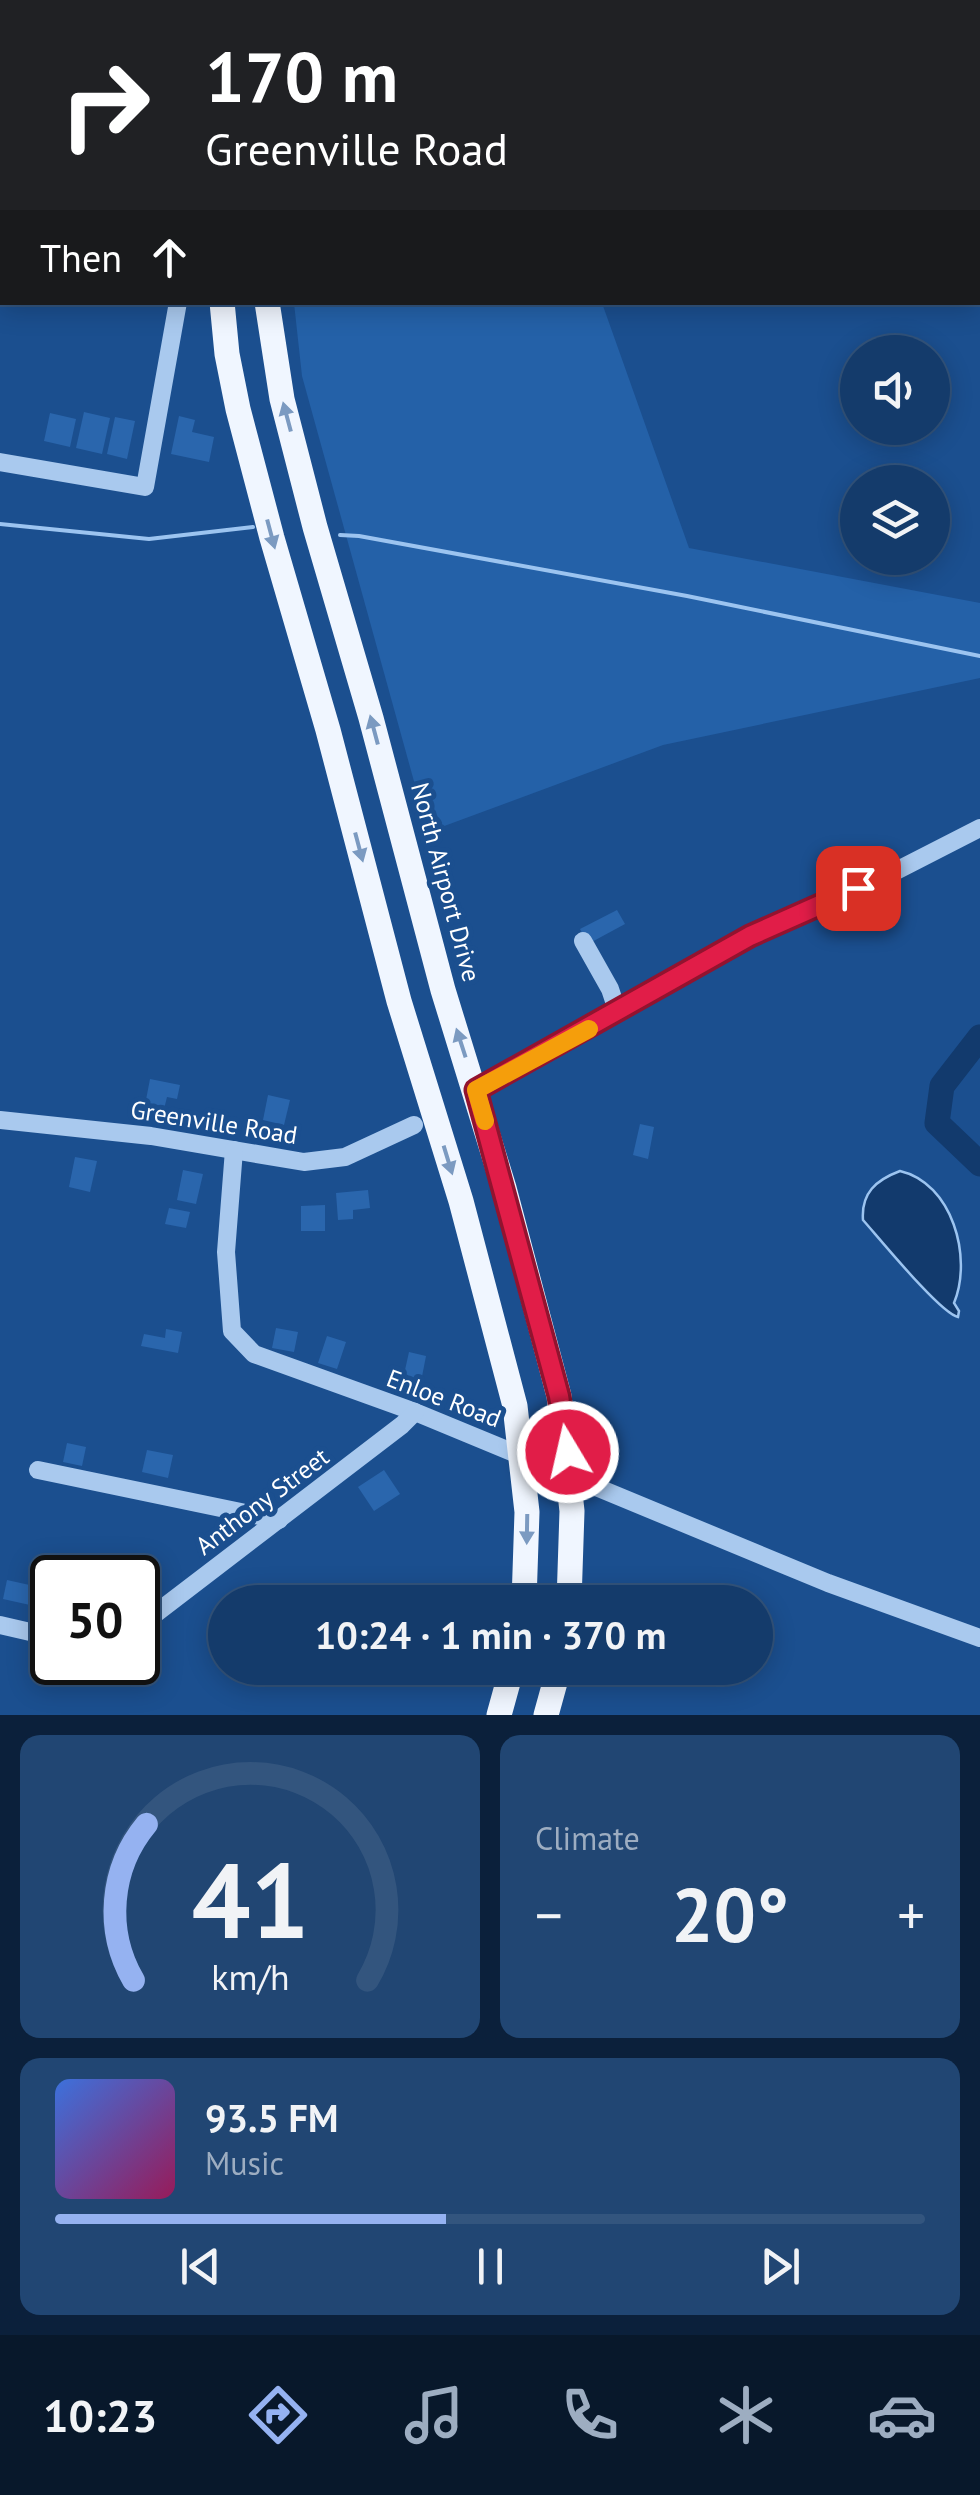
<!DOCTYPE html>
<meta charset="utf-8">
<style>
:root{--surface:#143b6b;--page:#214673;--text:#f1f3f6;--muted:#9dadc1;--line:#33557e;--accent:#95b2f1}
body{margin:0;font-family:"PT Sans",sans-serif;background:var(--page);color:var(--text);height:100vh;display:flex;flex-direction:column;font-size:38px;white-space:nowrap}
*{box-sizing:border-box;margin:0}
p{font-size:32px;color:var(--muted)}
.icon{flex:none;width:55px;height:55px;fill:none;stroke:currentColor;stroke-width:2;stroke-linecap:round;stroke-linejoin:round}
.map{position:relative;height:1715px;overflow:hidden}
.panel{display:flex;flex-direction:column;gap:20px;padding:20px;background:#0b203b;flex:1}
.panel>*{flex:none}
.top-card{position:absolute;left:0px;top:0px;width:980px;height:305px;box-shadow:0 5px 25px #0003,0 0 0 2px var(--line);background:#202124;color:#fff;overflow:hidden}
.fabs{position:absolute;left:840px;top:335px;display:grid;gap:20px}
.fabs a{display:grid;place-items:center;width:110px;height:110px;border-radius:50%;background:var(--surface);box-shadow:0 5px 25px #0003,0 0 0 2px var(--line);font-size:50px}
.speed{position:absolute;left:30px;top:1555px;display:flex;gap:20px;font-size:50px;font-weight:700;text-align:center}
.speed>*{display:grid;place-content:center;width:130px;height:130px;border-radius:50%;background:var(--surface);box-shadow:0 5px 25px #0003,0 0 0 2px var(--line);line-height:1}
.speed .limit{border:5px solid #111;border-radius:15px;background:#fff;color:#111}
.pin{position:absolute;display:grid;place-items:center;width:85px;height:85px;color:#fff;margin:-42px;border-radius:20px;box-shadow:0 5px 15px #0006}
.me{position:absolute;width:110px;margin:-55px;rotate:351deg;stroke-linejoin:round;filter:drop-shadow(0 0 8px #0008)}
.turn{display:flex;align-items:center;gap:35px;height:210px;padding:0 40px;font-size:45px}
.turn .icon{width:130px;height:130px;stroke-width:2.5}
.turn b{display:block;font-size:70px;line-height:85px}
.then{display:flex;align-items:center;height:95px;padding:0 40px;background:#0003;gap:20px;font-size:38px}
.big{font-size:75px;font-weight:700;line-height:1.1}
.panel .card{flex:1;display:flex;flex-direction:column;justify-content:center;gap:15px;min-width:0;padding:0 35px;border-radius:20px;background:var(--page)}
.panel .dial{align-items:center;gap:0}
.dial svg{height:260px;overflow:visible;fill:none;stroke:var(--line);stroke-width:7;stroke-linecap:round;text-anchor:middle}
.dial text{fill:var(--text);stroke:none}
.song{display:flex;align-items:center;gap:30px}
.cover{width:120px;height:120px;border-radius:15px;background:linear-gradient(135deg,hsl(220 70% 55%),hsl(330 70% 35%))}
.played{height:10px;border-radius:5px;background:linear-gradient(90deg,var(--accent) 45%,var(--line) 45%)}
.keys{display:flex;justify-content:space-around;direction:ltr}
.heat{display:flex;justify-content:space-between;align-items:center;font-size:55px;direction:ltr}
.panel .tiles{flex:1;display:grid;gap:20px;grid-template-columns:1fr 1fr}
.card:last-child{grid-column:span 2}
.trip{position:absolute;left:208px;top:1585px;width:565px;height:100px;border-radius:50px;background:var(--surface);box-shadow:0 5px 25px #0003,0 0 0 2px var(--line);font-weight:700;line-height:100px;text-align:center}
.tab-bar{display:flex;height:160px;justify-content:space-around;align-items:center;background:#08182b;color:var(--muted)}
.tab-bar .icon{width:70px;height:70px}
.tab-bar .selected{color:var(--accent)}
.tab-bar b{font-size:45px;color:var(--text)}
.map>svg:first-child{display:block}
.green{fill:#2461a8}
.water{fill:#123a6d;stroke:#9cc4f0;stroke-width:2.5}
.lines{fill:none;stroke-linecap:round;stroke-linejoin:round}
.stream{stroke:#9cc4f0;stroke-width:4}
.river{stroke:#123a6d;stroke-width:25}
.building{fill:#2a66ad}
.minor{stroke:#a9c9ee;stroke-width:18}
.major{stroke:#f0f6ff;stroke-width:25}
.oneway{fill:#7b9ac1}
.route-casing{stroke:#92132f;stroke-width:25}
.route{stroke:#e11d48;stroke-width:18}
.slow{stroke:#f59e0b;stroke-width:18}
.labels{text-anchor:middle;dominant-baseline:central;stroke-width:10;stroke-linejoin:round;paint-order:stroke}
.street-label{font-size:25px;fill:#fff;stroke:#1b4f8f}
</style>
<div class="map">
<svg width="980" height="1715" viewBox="0 0 980 1715">
<rect width="100%" height="100%" fill="#1b4f8f"/>
<path class="green" d="M294,303H602L689,548L980,603V678L663,745L428,832L302,376Z"/>
<path class="water" d="M900,1171C952,1183 973,1257 954,1303L959,1311L958,1317C941,1314 879,1238 863,1220C861,1193 876,1180 900,1171Z"/>
<g class="lines">
<g class="stream">
<path d="M0,524L149,539L253,527"/>
<path d="M340,535L359,536L687,596L980,656"/>
</g>
<path class="river" d="M980,1037L942,1086L937,1123L980,1164"/>
</g>
<g class="building">
<path d="M84,412L110,418L102,454L76,448Z"/>
<path d="M50,413L76,419L70,447L44,441Z"/>
<path d="M179,416L195,420L192,432L214,437L209,462L171,454Z"/>
<path d="M115,417L135,421L127,459L107,454Z"/>
<path d="M617,910L625,924L588,944L580,929Z"/>
<path d="M150,1079L180,1085L177,1099L167,1097L164,1109L145,1105Z"/>
<path d="M268,1095L290,1100L284,1125L263,1120Z"/>
<path d="M640,1124L654,1127L648,1159L633,1155Z"/>
<path d="M75,1157L97,1161L90,1192L69,1187Z"/>
<path d="M183,1170L203,1174L196,1204L177,1200Z"/>
<path d="M368,1190L370,1208L353,1210V1219L338,1220L336,1193Z"/>
<path d="M325,1205V1231H301V1206Z"/>
<path d="M169,1208L190,1212L186,1228L165,1224Z"/>
<path d="M276,1328L298,1332L294,1352L272,1348Z"/>
<path d="M166,1329L182,1332L178,1353L141,1346L144,1334L165,1338Z"/>
<path d="M327,1336L346,1342L337,1369L318,1363Z"/>
<path d="M409,1352L426,1356L419,1392L401,1388Z"/>
<path d="M67,1443L86,1447L82,1466L63,1462Z"/>
<path d="M147,1450L173,1455L168,1478L142,1472Z"/>
<path d="M384,1470L400,1494L374,1511L358,1487Z"/>
<path d="M7,1580L34,1586L30,1605L3,1599Z"/>
</g>
<g class="lines">
<g class="minor">
<path d="M8,2L9,0"/>
<path d="M0,42L2,30"/>
<path d="M0,462L145,487L178,302"/>
<path d="M583,941L610,989L618,1013"/>
<path d="M476,1090L749,936L892,873L980,828"/>
<path d="M0,1120L151,1136L304,1162L345,1157L414,1125"/>
<path d="M234,1150L226,1252L232,1331L254,1354L415,1412L828,1583L980,1638"/>
<path d="M38,1470L279,1520"/>
<path d="M0,1625L52,1637"/>
<path d="M138,1627L402,1425L415,1412"/>
</g>
<g class="major">
<path d="M255,2L256,0"/>
<path d="M301,2L302,0"/>
<path d="M222,302L227,354L238,409L272,538L328,730L399,1001L461,1201L515,1406L527,1512L524,1602"/>
<path d="M267,302L282,399L315,527L371,718L443,990L504,1188L559,1396L572,1511L569,1602"/>
<path d="M499,1715L512,1668"/>
<path d="M546,1715L559,1668"/>
</g>
</g>
<defs><path id="oneway-solid" d="M-6-.8H1V-3.2L6.5 0L1 3.2V.8H-6Z" transform="scale(2.5)"/></defs>
<g class="oneway">
<use href="#oneway-solid" transform="translate(287 417) rotate(-105)"/>
<use href="#oneway-solid" transform="translate(271 534) rotate(75)"/>
<use href="#oneway-solid" transform="translate(374 730) rotate(-105)"/>
<use href="#oneway-solid" transform="translate(359 847) rotate(75)"/>
<use href="#oneway-solid" transform="translate(461 1043) rotate(-108)"/>
<use href="#oneway-solid" transform="translate(448 1160) rotate(73)"/>
<use href="#oneway-solid" transform="translate(527 1529) rotate(91)"/>
</g>
<g class="lines">
<g class="route-casing">
<path id="route" d="M568,1452L559,1396L476,1090L750,936L858,888"/>
</g>
<use href="#route" class="route"/>
<path class="slow" d="M485,1121L476,1090L589,1029"/>
</g>
<g class="labels">
<g class="street-label">
<text transform="translate(446 882) rotate(75)">North Airport Drive</text>
<text transform="translate(214 1122) rotate(9)">Greenville Road</text>
<text transform="translate(444 1398) rotate(21)">Enloe Road</text>
<text transform="translate(262 1501) rotate(-37)">Anthony Street</text>
</g>
</g>
</svg>
<div class="fabs">
<a><svg class="icon" aria-label="sound" viewBox="0 0 24 24"><path d="M4 9h4l5-4v14l-5-4H4zM17 9q2 3 0 6"/></svg></a>
<a><svg class="icon" aria-label="layers" viewBox="0 0 24 24"><path d="M12 4l9 5-9 5-9-5zM3 14l9 5 9-5"/></svg></a>
</div>
<div class="speed"><div class="limit">50</div></div>
<div class="pin" style="left:858px;top:888px;background:#d93025"><svg class="icon" aria-label="arrive" viewBox="0 0 24 24"><path d="M6 21V4h12l-3 4 3 4H6"/></svg></div>
<svg class="me" style="left:568px;top:1452px" viewBox="-20 -20 40 40"><circle r="17" fill="#e11d48" stroke="#fff" stroke-width="3"/><path d="M0-11L8 9 0 5-8 9z" fill="#fff"/></svg>
<div class="trip">10:24 · 1 min · 370 m</div>
<div class="top-card">
<div class="turn"><svg class="icon" aria-label="right" viewBox="0 0 24 24"><path d="M7 20v-9h11M14 6l5 5-5 5"/></svg><div><b>170 m</b>Greenville Road</div></div>
<div class="then">Then<svg class="icon" aria-label="ahead" viewBox="0 0 24 24"><path d="M12 20V5M6 11l6-6 6 6"/></svg></div>
</div>
</div>
<section class="panel">
<div class="tiles">
<div class="card dial"><svg viewBox="0 0 100 80">
<path d="M14 69A42 42 0 1 1 86 69"/>
<path d="M14 69A42 42 0 0 1 18 21" stroke="#95b2f1"/>
<text x="50" y="56" font-size="32" font-weight="700">41</text>
<text x="50" y="72" font-size="11">km/h</text>
</svg></div>
<div class="card"><p>Climate</p>
<div class="heat"><a>−</a><b class="big">20°</b><a>+</a></div>
</div>
<div class="card">
<div class="song"><i class="cover"></i><div><b>93.5 FM</b><p>Music</p></div></div>
<div class="played"></div>
<div class="keys"><svg class="icon" aria-label="previous" viewBox="0 0 24 24"><path d="M18 5L8 12l10 7zM5 5v14"/></svg><svg class="icon" aria-label="pause" viewBox="0 0 24 24"><path d="M8 5v14M16 5v14"/></svg><svg class="icon" aria-label="next" viewBox="0 0 24 24"><path d="M6 5l10 7-10 7zM19 5v14"/></svg></div>
</div>
</div>
</section>
<nav class="tab-bar">
<b>10:23</b>
<svg class="icon selected" aria-label="directions" viewBox="0 0 24 24"><path d="M12 3l9 9-9 9-9-9zM9 14v-3h6M13 9l2 2-2 2"/></svg>
<svg class="icon" aria-label="music" viewBox="0 0 24 24"><path d="M9 18V5l10-2v13"/><circle cx="6" cy="18" r="3"/><circle cx="16" cy="16" r="3"/></svg>
<svg class="icon" aria-label="phone" viewBox="0 0 24 24"><path d="M5 4h4l2 5-3 2q2 4 5 5l2-3 5 2v4C11 20 4 13 5 4z"/></svg>
<svg class="icon" aria-label="climate" viewBox="0 0 24 24"><path d="M12 3v18M4 7l16 10M4 17L20 7"/></svg>
<svg class="icon" aria-label="car" viewBox="0 0 24 24"><path d="M5 17H2v-5l4-1 3-4h7l3 4 3 1v5h-3M9 17h6M6 11h13"/><circle cx="7" cy="17" r="2"/><circle cx="17" cy="17" r="2"/></svg>
</nav>
